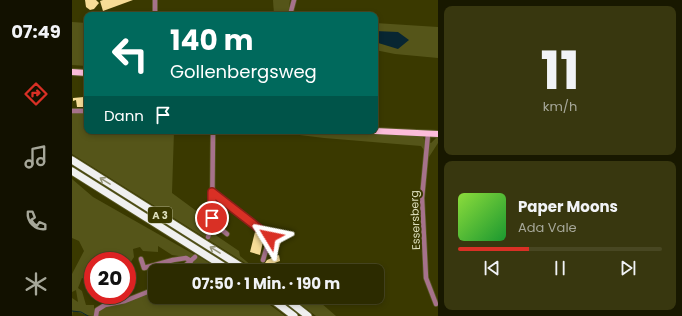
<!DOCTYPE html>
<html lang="de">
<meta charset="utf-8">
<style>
:root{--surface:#2c2b00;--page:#38370f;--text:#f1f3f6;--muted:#a6a799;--line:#484722;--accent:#d93025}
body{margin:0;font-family:Poppins,sans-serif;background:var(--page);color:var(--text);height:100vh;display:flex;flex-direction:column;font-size:15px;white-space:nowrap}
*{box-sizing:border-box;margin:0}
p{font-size:13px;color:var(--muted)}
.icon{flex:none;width:22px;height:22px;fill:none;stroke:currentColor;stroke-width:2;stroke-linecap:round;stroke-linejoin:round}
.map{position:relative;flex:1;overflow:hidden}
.drawer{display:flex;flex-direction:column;gap:6px;padding:6px;background:#181800;width:244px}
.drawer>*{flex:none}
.top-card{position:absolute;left:12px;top:12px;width:294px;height:122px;border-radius:8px;box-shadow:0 2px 6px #0003,0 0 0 1px var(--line);background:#00695c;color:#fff;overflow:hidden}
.speed{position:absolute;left:12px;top:252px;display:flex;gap:8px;font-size:20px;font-weight:700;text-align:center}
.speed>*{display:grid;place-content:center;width:52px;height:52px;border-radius:50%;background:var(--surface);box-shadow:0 2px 6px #0003,0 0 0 1px var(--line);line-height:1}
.speed .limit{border:6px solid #d22;background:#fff;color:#111}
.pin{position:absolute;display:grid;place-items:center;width:34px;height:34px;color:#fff;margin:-17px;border:2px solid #fff;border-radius:50%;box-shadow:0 1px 4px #0007}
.me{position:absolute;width:44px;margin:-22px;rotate:305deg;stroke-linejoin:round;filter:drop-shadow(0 0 3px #0008)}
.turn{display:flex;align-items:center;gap:14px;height:84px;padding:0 20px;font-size:18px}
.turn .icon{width:52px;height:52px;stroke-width:2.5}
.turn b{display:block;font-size:28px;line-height:34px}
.then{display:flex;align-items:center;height:38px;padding:0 20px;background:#0003;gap:8px;font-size:15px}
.drawer .card{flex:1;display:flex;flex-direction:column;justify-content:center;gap:6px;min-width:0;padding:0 14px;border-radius:8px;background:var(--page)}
.drawer .dial{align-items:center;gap:0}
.dial b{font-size:52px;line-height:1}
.song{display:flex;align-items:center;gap:12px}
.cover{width:48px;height:48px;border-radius:6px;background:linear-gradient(135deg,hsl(90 70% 55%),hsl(130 70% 35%))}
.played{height:4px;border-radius:2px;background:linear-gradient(90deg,var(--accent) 35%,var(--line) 35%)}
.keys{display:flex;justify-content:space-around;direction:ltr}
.trip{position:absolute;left:76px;top:264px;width:236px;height:40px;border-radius:8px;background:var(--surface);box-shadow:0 2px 6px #0003,0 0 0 1px var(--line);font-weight:700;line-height:40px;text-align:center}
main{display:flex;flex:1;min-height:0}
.tabs{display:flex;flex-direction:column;width:72px;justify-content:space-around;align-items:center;background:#121100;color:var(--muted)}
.tabs .icon{width:28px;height:28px}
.tabs .active{color:var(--accent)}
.tabs b{font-size:18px;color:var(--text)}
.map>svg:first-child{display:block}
.green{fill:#555519}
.water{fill:#082632}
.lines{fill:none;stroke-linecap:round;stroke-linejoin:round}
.stream{stroke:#082632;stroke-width:1}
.building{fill:#f6dc97}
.minor-casing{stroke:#575722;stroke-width:6}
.major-casing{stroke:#575722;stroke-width:8}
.highway-casing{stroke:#575722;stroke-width:9}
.minor{stroke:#a6728b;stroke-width:4.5}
.major{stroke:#fcbcda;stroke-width:6}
.highway{stroke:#f0f0f0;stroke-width:7}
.oneway{stroke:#959478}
.route-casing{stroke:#8d1f18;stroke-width:10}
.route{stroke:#d93025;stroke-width:7}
.labels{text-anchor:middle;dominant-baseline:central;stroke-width:4;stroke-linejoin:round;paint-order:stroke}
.shield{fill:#3a3900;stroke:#acad84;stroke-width:1}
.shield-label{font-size:10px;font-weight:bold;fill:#dddfbc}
.street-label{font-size:11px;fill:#dddfbc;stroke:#3a3900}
</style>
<main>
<nav class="tabs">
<b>07:49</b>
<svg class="icon active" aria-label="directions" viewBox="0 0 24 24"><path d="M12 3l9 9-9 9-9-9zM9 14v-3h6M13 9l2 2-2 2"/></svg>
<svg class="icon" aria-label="music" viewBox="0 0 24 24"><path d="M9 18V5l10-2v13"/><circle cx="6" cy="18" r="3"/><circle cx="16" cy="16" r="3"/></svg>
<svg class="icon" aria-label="phone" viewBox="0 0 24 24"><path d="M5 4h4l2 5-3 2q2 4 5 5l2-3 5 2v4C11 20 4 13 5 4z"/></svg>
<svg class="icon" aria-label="climate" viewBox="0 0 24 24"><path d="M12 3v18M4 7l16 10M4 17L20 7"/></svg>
</nav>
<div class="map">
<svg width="366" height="316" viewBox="0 0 366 316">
<rect width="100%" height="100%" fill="#3a3900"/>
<g class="green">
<path d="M201,0H218L216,15H202Z"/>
<path d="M0,22L15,23V66L0,65Z"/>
<path d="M303,23L366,27V58L323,54L303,50Z"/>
<path d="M0,114H15V131H102L100,193L138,221L137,227L142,228V234L167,251L168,256L186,271L0,154Z"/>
<path d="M195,131H281L300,134L350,135L353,141L359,143L366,136V143L357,157L349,146L252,138Z"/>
<path d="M0,179L21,197L123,255L120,258L100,255L86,246V252L71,251L68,247L61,249L62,257L55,268V261H45L40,257L36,261H21V285L16,280L10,278L6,288L10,291L14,305H22V316C14,316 9,312 1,311L0,316V298L6,302L4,290L0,292V274L12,251L7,241L0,238Z"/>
<path d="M126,256L150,271H110Z"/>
<path d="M83,291V297H187L213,316H25L27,311L33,307L53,303Z"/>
<path d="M219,297H242L264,316H244Z"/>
</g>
<path class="water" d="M303,31L326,32L337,40L326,49L303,42Z"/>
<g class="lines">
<path class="stream" d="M0,311L9,312L16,316"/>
</g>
<g class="building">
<path d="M13,0H24L27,3L22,9L18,10L14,7Z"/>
<path d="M31,0H61L31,11L28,1Z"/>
<path d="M12,97L15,101V107H5L4,100L1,101V98Z"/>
<path d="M183,232L192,237L188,255L178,252Z"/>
<path d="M206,237L210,239L206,251L199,248L201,239L204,241Z"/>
<path d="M207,255L208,261L194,266L193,263L195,260Z"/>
</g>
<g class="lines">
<g class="minor-casing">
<g id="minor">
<path d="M83,0V15"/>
<path d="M218,15L222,0"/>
<path d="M0,111H15"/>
<path d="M356,134L350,198L354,278L364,304"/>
<path d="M140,192L198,237L191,260"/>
<path d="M140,222L155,234"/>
<path d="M136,237L140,225L141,131"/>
<path d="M69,259L72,268L101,260L114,258L119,261"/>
<path d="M107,271L123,257"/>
<path d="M24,316L25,310L33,305L53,301L83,289"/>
</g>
</g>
<g class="major-casing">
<g id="major">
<path d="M0,72L15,73"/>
<path d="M303,131L366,134"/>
</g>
</g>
<g class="highway-casing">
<g id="highway">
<path d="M0,160L176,271"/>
<path d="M0,171L159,271"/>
<path d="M197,297L222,316"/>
<path d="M212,297L236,316"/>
</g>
</g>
<use href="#minor" class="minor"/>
<use href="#major" class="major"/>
<use href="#highway" class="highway"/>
</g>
<defs><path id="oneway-shaft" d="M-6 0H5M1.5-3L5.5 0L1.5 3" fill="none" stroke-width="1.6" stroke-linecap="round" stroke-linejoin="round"/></defs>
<g class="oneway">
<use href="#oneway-shaft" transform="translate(33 181) rotate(-148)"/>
<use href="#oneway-shaft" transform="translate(143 250) rotate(-148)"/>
</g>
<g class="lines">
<g class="route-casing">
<path id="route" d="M140,218V192L198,237"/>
</g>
<use href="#route" class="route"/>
</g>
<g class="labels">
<rect class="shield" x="76" y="207" width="24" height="16" rx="3"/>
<g class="shield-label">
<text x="88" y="215">A 3</text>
</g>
<g class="street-label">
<text transform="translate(343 220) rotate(-92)">Essersberg</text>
</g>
</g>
</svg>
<div class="speed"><div class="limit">20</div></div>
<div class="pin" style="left:140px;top:218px;background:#d93025"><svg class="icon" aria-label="arrive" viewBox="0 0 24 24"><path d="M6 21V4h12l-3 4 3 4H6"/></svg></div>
<svg class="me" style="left:198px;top:237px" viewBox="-20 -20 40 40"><path d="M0-17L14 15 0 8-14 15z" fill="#d93025" stroke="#fff" stroke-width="4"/></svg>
<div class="trip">07:50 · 1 Min. · 190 m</div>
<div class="top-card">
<div class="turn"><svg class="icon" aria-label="left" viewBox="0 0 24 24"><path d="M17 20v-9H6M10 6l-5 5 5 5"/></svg><div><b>140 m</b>Gollenbergsweg</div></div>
<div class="then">Dann<svg class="icon" aria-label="arrive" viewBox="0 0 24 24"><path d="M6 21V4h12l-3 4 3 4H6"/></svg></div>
</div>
</div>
<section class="drawer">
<div class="card dial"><b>11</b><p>km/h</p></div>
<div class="card">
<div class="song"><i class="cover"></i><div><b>Paper Moons</b><p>Ada Vale</p></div></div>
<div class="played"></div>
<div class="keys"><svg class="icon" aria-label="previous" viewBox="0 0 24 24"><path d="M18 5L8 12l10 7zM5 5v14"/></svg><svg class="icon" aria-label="pause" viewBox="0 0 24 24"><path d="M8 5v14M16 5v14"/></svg><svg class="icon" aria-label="next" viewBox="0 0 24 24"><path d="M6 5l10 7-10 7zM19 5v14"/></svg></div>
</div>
</section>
</main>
